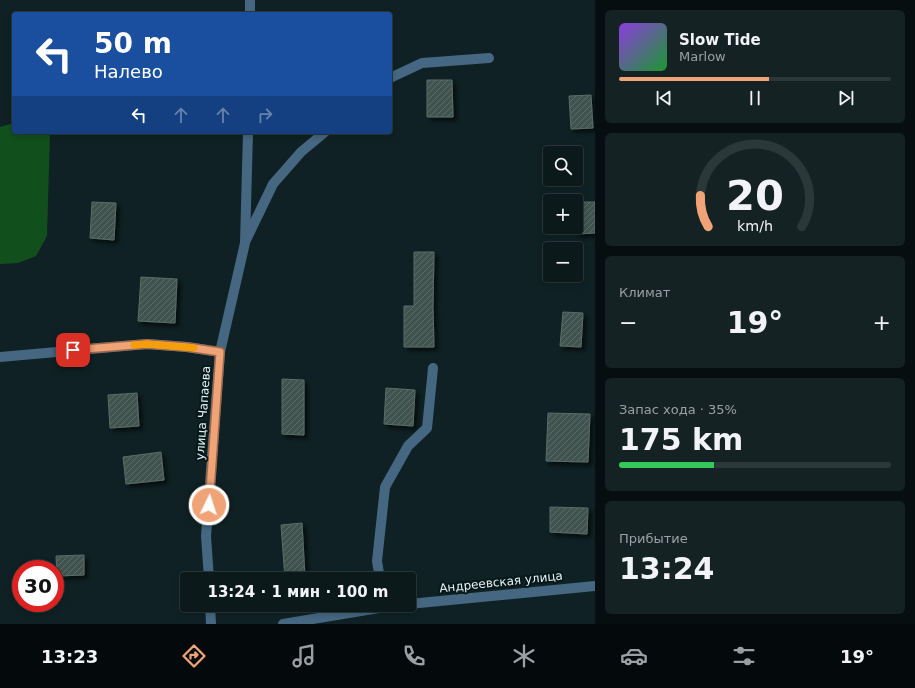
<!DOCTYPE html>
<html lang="ru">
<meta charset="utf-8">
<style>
:root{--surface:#0b191b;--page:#142224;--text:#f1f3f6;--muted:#9aa0a3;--line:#2b383a;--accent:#efa377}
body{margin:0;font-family:"DejaVu Sans",sans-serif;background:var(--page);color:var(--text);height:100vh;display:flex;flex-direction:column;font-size:15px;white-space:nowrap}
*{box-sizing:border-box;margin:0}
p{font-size:13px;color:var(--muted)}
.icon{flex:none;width:22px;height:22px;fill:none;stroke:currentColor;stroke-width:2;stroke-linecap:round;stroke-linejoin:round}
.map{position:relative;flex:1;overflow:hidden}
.side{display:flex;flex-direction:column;gap:10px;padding:10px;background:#060e0f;width:320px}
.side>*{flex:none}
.banner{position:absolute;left:12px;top:12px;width:380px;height:122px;border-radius:4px;box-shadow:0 2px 6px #0003,0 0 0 1px var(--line);background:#1a4fa0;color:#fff;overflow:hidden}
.buttons{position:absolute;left:543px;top:146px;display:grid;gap:8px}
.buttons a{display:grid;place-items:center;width:40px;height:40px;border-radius:4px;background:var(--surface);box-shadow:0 2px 6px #0003,0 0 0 1px var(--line);font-size:20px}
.speed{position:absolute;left:12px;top:560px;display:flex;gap:8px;font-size:20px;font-weight:700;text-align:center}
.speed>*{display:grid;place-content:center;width:52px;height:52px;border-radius:50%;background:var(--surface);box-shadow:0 2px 6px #0003,0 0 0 1px var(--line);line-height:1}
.speed .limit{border:6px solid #d22;background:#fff;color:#111}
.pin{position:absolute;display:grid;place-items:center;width:34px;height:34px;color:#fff;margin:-17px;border-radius:8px;box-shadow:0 2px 6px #0006}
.me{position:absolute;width:44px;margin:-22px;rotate:4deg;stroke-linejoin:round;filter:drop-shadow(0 0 3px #0008)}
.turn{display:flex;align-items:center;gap:14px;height:84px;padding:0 16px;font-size:18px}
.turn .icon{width:52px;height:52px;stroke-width:2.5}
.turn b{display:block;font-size:28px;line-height:34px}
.lanes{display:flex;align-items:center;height:38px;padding:0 16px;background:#0003;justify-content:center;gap:20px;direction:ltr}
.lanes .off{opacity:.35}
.big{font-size:30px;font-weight:700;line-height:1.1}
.side .widget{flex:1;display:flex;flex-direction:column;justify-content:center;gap:6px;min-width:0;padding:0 14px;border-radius:6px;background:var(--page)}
.side .dial{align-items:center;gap:0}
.dial svg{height:104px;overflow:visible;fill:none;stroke:var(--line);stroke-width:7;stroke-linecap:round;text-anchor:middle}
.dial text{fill:var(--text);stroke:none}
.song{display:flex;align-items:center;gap:12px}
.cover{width:48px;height:48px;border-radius:6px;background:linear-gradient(135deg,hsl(270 70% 55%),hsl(130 70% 35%))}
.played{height:4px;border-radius:2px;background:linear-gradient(90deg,var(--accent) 55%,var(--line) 55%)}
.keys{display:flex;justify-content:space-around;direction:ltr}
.heat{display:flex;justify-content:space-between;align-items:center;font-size:22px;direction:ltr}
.charge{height:6px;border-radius:3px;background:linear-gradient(90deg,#34c759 35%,var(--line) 0)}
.trip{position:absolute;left:180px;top:572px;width:236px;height:40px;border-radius:4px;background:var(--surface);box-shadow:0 2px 6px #0003,0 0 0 1px var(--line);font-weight:700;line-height:40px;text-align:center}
.dock{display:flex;height:64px;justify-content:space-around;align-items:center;background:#040a0b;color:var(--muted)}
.dock .icon{width:28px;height:28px}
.dock .active{color:var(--accent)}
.dock b{font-size:18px;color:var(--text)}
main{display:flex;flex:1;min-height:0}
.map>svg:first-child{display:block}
.green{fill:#11501c}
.building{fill:url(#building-hatch);stroke:#5a6d68;filter:url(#shadow)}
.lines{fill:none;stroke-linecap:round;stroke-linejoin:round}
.minor{stroke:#456781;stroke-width:10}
.route-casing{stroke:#9b6a4d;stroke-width:10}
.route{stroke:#efa377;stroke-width:7}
.slow{stroke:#f59e0b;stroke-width:7}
.labels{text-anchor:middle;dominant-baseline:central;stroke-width:4;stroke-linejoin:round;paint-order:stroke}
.street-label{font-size:12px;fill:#e8f3f5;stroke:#06181b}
</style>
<main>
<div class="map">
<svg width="595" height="624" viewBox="0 0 595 624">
<defs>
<pattern id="building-hatch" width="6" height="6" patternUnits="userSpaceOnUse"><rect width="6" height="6" fill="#41534f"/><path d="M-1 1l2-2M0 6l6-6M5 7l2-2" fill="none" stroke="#5c6c69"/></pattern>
<filter id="shadow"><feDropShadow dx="3.5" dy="3.5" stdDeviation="2" flood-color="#0009"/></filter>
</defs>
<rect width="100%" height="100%" fill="#0f2124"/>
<path class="green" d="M14,123V132H49L50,133L47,236L36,256L18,263L0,264V127Z"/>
<g class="building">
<path d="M427,80H452L453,117H427Z"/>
<path d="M591,95L593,128L571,129L569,96Z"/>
<path d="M92,202L116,203L114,240L90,238Z"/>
<path d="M576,202H595V233L576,234Z"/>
<path d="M414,252H434L433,306L434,347H404V306H414Z"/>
<path d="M141,277L177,279L175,323L138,321Z"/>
<path d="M563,312L583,313L581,347L560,346Z"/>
<path d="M282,379L304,380V435L282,434Z"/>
<path d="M386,388L415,390L413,426L384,424Z"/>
<path d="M137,393L139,426L110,428L108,395Z"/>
<path d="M548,413L590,414L588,462L546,461Z"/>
<path d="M161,452L164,480L126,484L123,457Z"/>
<path d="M550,507L588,508L587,534L550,532Z"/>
<path d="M302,523L305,577L285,579L281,525Z"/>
<path d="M84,555V575L57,576L56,556Z"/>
</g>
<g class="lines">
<g class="minor">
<path d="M250,14V0"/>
<path d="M390,78L422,63L489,58"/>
<path d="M246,240L273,184L301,152L325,132"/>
<path d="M0,357L147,344L187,347L220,352"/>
<path d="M209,579L206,536L220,352L245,243L248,132"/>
<path d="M380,579L377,561L385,487L408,446L427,428L433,368"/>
<path d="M409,604L595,586"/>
<path d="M210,605L211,624"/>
<path d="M283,624L385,607L401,605"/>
</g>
</g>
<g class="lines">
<g class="route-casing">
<path id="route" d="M73,350L147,344L187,347L220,352L209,505"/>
</g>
<use href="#route" class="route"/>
<path class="slow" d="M134,345L147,344L194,348"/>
</g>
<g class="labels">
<g class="street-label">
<text transform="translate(203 413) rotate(-86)">улица Чапаева</text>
<text transform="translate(501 582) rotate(-6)">Андреевская улица</text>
</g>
</g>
</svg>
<div class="buttons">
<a><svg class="icon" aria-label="search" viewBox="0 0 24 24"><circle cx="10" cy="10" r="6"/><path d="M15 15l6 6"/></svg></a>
<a>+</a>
<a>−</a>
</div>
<div class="speed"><div class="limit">30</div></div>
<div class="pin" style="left:73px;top:350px;background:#d93025"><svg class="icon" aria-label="arrive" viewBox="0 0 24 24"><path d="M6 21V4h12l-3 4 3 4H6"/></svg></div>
<svg class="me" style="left:209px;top:505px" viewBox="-20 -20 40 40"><circle r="17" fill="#efa377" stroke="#fff" stroke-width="3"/><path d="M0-11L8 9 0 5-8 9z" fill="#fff"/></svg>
<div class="trip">13:24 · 1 мин · 100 m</div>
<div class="banner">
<div class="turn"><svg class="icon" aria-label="left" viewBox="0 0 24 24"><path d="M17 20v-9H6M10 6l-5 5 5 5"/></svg><div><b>50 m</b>Налево</div></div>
<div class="lanes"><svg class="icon" aria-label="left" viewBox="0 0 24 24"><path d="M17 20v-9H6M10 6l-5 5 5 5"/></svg><svg class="icon off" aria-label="ahead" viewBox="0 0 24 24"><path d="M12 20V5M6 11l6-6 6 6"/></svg><svg class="icon off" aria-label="ahead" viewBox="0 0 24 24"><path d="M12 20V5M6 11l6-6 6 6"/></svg><svg class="icon off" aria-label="right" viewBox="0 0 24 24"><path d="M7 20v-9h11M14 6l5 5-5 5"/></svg></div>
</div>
</div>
<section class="side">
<div class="widget">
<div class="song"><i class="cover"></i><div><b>Slow Tide</b><p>Marlow</p></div></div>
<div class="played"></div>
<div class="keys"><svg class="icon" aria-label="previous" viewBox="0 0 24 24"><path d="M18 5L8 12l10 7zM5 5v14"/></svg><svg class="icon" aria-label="pause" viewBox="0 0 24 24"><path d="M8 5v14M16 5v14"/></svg><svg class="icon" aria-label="next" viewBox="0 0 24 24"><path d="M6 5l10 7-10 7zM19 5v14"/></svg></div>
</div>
<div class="widget dial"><svg viewBox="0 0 100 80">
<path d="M14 69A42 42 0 1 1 86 69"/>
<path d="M14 69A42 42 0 0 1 8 45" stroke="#efa377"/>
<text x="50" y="56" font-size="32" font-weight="700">20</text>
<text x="50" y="72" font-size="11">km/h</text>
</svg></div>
<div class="widget"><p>Климат</p>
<div class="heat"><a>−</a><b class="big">19°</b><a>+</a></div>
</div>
<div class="widget"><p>Запас хода · 35%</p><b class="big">175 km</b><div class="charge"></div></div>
<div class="widget"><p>Прибытие</p><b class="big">13:24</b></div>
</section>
</main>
<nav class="dock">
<b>13:23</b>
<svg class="icon active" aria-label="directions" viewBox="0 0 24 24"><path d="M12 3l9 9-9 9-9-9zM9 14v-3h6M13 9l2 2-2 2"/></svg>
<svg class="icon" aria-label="music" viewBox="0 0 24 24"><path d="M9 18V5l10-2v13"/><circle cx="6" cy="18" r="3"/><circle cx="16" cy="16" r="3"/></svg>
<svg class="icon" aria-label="phone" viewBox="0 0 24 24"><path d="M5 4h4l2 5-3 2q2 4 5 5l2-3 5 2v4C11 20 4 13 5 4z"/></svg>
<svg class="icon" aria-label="climate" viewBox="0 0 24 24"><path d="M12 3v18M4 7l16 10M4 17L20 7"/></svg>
<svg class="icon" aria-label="car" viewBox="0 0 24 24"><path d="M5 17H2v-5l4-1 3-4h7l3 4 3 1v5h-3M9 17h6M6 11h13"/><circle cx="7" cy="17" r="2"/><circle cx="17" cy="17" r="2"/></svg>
<svg class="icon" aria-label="filters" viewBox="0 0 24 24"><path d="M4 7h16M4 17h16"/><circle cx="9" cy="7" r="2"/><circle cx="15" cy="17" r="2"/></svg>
<b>19°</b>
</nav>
